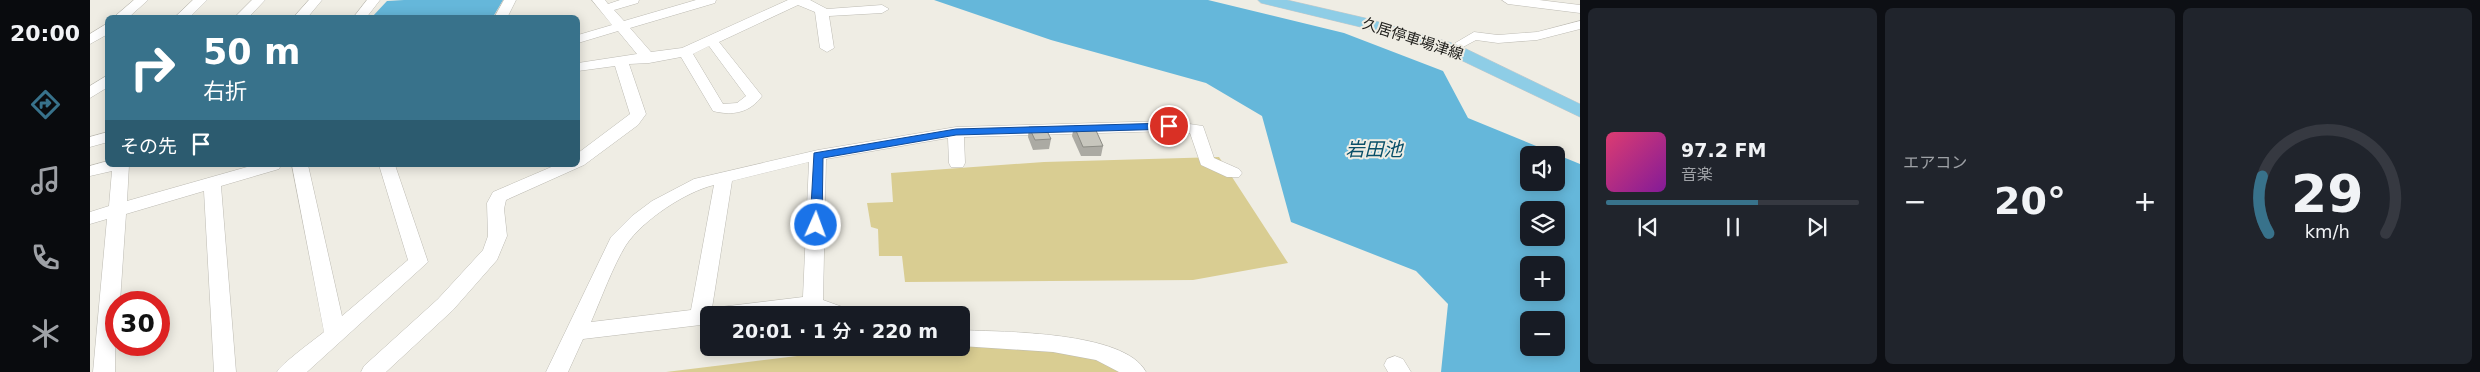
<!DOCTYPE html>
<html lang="ja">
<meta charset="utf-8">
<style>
:root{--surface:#171b24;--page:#20242c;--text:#f1f3f6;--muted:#9ea1a6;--line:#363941;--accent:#38728b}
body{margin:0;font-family:"DejaVu Sans","Noto Sans JP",sans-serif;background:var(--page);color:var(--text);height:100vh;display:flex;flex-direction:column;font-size:19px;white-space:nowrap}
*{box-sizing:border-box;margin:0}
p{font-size:16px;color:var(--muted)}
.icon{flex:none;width:28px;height:28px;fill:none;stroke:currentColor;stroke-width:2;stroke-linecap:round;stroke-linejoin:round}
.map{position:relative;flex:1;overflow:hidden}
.panel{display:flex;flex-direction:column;gap:8px;padding:8px;background:#0d0f14;width:900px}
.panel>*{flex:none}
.guide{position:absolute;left:15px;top:15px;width:475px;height:152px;border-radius:8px;box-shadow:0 2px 12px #0003;background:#38728b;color:#fff;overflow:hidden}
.controls{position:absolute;left:1430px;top:146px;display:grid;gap:10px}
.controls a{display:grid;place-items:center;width:45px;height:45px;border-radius:8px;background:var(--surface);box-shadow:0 2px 12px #0003;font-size:25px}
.speed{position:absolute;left:15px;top:291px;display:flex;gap:10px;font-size:25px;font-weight:700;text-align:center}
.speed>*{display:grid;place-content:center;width:65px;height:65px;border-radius:50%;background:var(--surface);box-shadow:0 2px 12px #0003;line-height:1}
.speed .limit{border:8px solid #d22;background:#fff;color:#111}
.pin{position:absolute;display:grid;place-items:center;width:42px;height:42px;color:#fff;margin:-21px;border:2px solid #fff;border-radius:50%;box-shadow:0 1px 5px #0007}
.me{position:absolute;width:55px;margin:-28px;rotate:2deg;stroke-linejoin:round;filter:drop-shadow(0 0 4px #0008)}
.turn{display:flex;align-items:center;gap:18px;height:105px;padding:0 15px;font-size:22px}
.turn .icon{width:65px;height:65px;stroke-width:2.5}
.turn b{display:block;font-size:35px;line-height:42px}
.then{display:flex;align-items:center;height:48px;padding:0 15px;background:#0003;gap:10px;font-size:19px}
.big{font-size:38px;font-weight:600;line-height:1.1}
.panel .card{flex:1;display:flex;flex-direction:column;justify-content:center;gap:8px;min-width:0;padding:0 18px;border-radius:8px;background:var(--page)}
.panel .dial{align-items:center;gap:0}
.dial svg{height:130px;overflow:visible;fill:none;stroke:var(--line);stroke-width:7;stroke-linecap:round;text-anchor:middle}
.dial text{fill:var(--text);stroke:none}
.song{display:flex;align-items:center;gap:15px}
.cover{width:60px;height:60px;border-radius:8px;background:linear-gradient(135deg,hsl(340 70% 55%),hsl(290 70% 35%))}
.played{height:5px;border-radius:2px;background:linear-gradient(90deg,var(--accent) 60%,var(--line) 60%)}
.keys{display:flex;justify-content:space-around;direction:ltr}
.heat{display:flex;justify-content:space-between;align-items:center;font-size:28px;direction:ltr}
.panel .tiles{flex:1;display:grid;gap:8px;grid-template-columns:repeat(3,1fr)}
.trip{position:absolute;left:610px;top:306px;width:270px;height:50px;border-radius:8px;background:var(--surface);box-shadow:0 2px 12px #0003;font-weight:600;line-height:50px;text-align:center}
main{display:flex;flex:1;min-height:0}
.menu{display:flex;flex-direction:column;width:90px;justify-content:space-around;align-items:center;background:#090b0e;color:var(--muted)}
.menu .icon{width:35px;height:35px}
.menu .active{color:var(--accent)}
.menu b{font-size:22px;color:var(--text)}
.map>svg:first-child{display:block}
.green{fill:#d9cd92}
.water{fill:#65b7da;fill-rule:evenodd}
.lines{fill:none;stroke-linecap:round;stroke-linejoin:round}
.minor-casing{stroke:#bdbbb3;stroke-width:1}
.major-casing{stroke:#cacac9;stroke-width:1}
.minor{fill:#fff;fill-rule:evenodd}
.major{fill:#8ecde6;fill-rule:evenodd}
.wall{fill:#abaaa3}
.building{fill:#c7c6bd;stroke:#8b8b84}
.route{fill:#1a73e8;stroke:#114b97}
.labels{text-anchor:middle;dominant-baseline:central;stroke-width:4;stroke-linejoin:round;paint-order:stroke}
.far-street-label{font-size:15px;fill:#21211e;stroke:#efede4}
.water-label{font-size:19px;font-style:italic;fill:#094f68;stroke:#efede4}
</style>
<main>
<nav class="menu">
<b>20:00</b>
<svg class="icon active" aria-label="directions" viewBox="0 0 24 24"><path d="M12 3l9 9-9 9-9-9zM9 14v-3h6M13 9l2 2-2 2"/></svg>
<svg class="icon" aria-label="music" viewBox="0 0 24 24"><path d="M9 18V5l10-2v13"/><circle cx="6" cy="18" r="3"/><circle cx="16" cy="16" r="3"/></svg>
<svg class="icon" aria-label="phone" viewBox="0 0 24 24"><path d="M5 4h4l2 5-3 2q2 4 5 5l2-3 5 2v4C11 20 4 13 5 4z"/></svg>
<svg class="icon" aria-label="climate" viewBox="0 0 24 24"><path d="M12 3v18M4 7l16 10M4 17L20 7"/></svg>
</nav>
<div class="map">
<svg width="1490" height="372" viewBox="0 0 1490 372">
<rect width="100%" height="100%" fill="#efede4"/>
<g class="green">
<path d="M1129,157L1198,263L1103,280L815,282L812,256H789L788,229L781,227L777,203L803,202L801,173L954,162Z"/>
<path d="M871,345L959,350L1015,360L1034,372H576L773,348H871Z"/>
</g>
<g class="water">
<path d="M314,0H413L403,17H282L297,1Z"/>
<path d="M844,0H1118L1254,33L1353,71L1378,118L1490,164V372H1351L1358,304L1326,271L1201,222L1172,116L1116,83L961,40ZM1439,155H1466V182H1439ZM1439,210H1466V238H1439ZM1439,265H1466V292H1439ZM1439,320H1466V348H1439Z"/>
</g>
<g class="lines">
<g class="minor-casing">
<g id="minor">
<path d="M44,0H58L38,18H23Z"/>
<path d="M103,0H117L99,18H84Z"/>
<path d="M162,0H175L158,18H144Z"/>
<path d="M219,0H232L217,18H203Z"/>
<path d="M277,0H290L276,18H263Z"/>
<path d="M414,0H426L417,18H404Z"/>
<path d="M502,0H515L518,4L530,0H549L548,3L524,10L534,21L606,0H626L625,3L540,28L561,52L592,48L698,0H720L737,9L792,5L799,9L792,13L739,16L744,48L737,52L730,48L725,12L708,5L629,42L672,96C660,113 642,116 623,111L591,57L559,63L539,64L556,114L548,125L494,165L416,200L414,209L417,236L407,260L363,310L296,372H271L274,366L348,299L393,250L398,236L397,203L403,192L466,165H488V153L540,114L525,66L488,71V63L547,54L528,31L488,43V35L522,25ZM619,46L656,96L647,103L633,104L603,54Z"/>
<path d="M1412,0H1449L1490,5V13L1418,4Z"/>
<path d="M1490,21V29L1447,40L1408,43L1386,40L1362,53L1355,49L1384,32L1408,35L1447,32Z"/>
<path d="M18,23V34L0,44V34Z"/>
<path d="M18,75V87L0,98V86Z"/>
<path d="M1079,121L1113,126L1124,158L1149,169L1152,173L1149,177H1137L1111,165L1100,133L1079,131L874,137L875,163L873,167H861L859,163L858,138L736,159L733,300L758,309L761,315H730L722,312L694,315H619V324L493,339L478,372H456L521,237L542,216L562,201L604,179L728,150L866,127ZM719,162L713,297L622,308L642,181ZM624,185L601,310L501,322C511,299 523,266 536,245C553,220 595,192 624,185Z"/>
<path d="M18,132V142L0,147V137Z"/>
<path d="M18,161V165H39L37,201L164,165H191L189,169L131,186L146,372H124L114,191L36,214L30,302H26L25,372H3L17,219L0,224V212L19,206L22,171L0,176V166Z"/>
<path d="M202,165H218L252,316L318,260L289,165H305L338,262L217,372H187C191,364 224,340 234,332Z"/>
<path d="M871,330C913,332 1035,331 1056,372H1029L1006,360L963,352L871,346Z"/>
<path d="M1305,356L1313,359L1321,372H1298L1294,365L1297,359Z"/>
</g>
</g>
<g class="major-casing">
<path id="major" d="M1168,0H1197L1275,18L1345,38L1368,45L1490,104V117L1356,53L1287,31L1171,3Z"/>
</g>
<use href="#minor" class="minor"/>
<use href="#major" class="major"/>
</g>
<g class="wall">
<path d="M984,126L1013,146L1011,156H991L982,136Z"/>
<path d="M939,127L961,139L959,149L943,150L938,137Z"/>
</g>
<g class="building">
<path d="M984,126H1004L1013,146L993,147Z"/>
<path d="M939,127H955L961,139L945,140Z"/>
</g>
<path class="route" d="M1079,123L1084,126L1083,129L866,135L733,158L732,225L726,229L720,225L724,153L866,129Z"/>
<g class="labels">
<g class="far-street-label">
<text transform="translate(1323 39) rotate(18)">久居停車場津線</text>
</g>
<g class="water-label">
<text x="1284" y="149">岩田池</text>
</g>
</g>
</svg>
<div class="controls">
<a><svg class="icon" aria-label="sound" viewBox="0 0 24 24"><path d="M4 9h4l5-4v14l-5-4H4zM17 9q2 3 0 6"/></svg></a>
<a><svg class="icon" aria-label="layers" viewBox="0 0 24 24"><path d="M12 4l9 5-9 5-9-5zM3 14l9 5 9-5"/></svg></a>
<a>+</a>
<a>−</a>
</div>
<div class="speed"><div class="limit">30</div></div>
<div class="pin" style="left:1079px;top:126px;background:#d93025"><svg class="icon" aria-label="arrive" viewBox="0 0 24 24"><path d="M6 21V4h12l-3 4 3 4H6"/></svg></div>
<svg class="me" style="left:726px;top:225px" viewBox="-20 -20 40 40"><circle r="17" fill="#1a73e8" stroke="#fff" stroke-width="3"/><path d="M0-11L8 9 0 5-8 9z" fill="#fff"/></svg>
<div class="trip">20:01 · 1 分 · 220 m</div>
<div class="guide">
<div class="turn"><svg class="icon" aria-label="right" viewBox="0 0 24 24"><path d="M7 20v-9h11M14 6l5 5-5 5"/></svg><div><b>50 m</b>右折</div></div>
<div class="then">その先<svg class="icon" aria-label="arrive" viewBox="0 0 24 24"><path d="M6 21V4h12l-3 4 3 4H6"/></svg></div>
</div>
</div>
<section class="panel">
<div class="tiles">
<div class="card">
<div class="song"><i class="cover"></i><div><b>97.2 FM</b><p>音楽</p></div></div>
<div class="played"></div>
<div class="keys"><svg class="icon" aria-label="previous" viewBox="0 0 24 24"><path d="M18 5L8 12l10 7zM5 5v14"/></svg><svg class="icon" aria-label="pause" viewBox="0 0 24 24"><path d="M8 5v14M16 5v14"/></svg><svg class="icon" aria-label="next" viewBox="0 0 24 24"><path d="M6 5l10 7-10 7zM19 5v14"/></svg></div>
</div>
<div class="card"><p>エアコン</p>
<div class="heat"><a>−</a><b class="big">20°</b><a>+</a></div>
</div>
<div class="card dial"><svg viewBox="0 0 100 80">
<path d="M14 69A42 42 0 1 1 86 69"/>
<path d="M14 69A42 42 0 0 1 10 34" stroke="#38728b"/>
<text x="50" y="56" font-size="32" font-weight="700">29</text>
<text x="50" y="72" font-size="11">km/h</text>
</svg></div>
</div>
</section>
</main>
